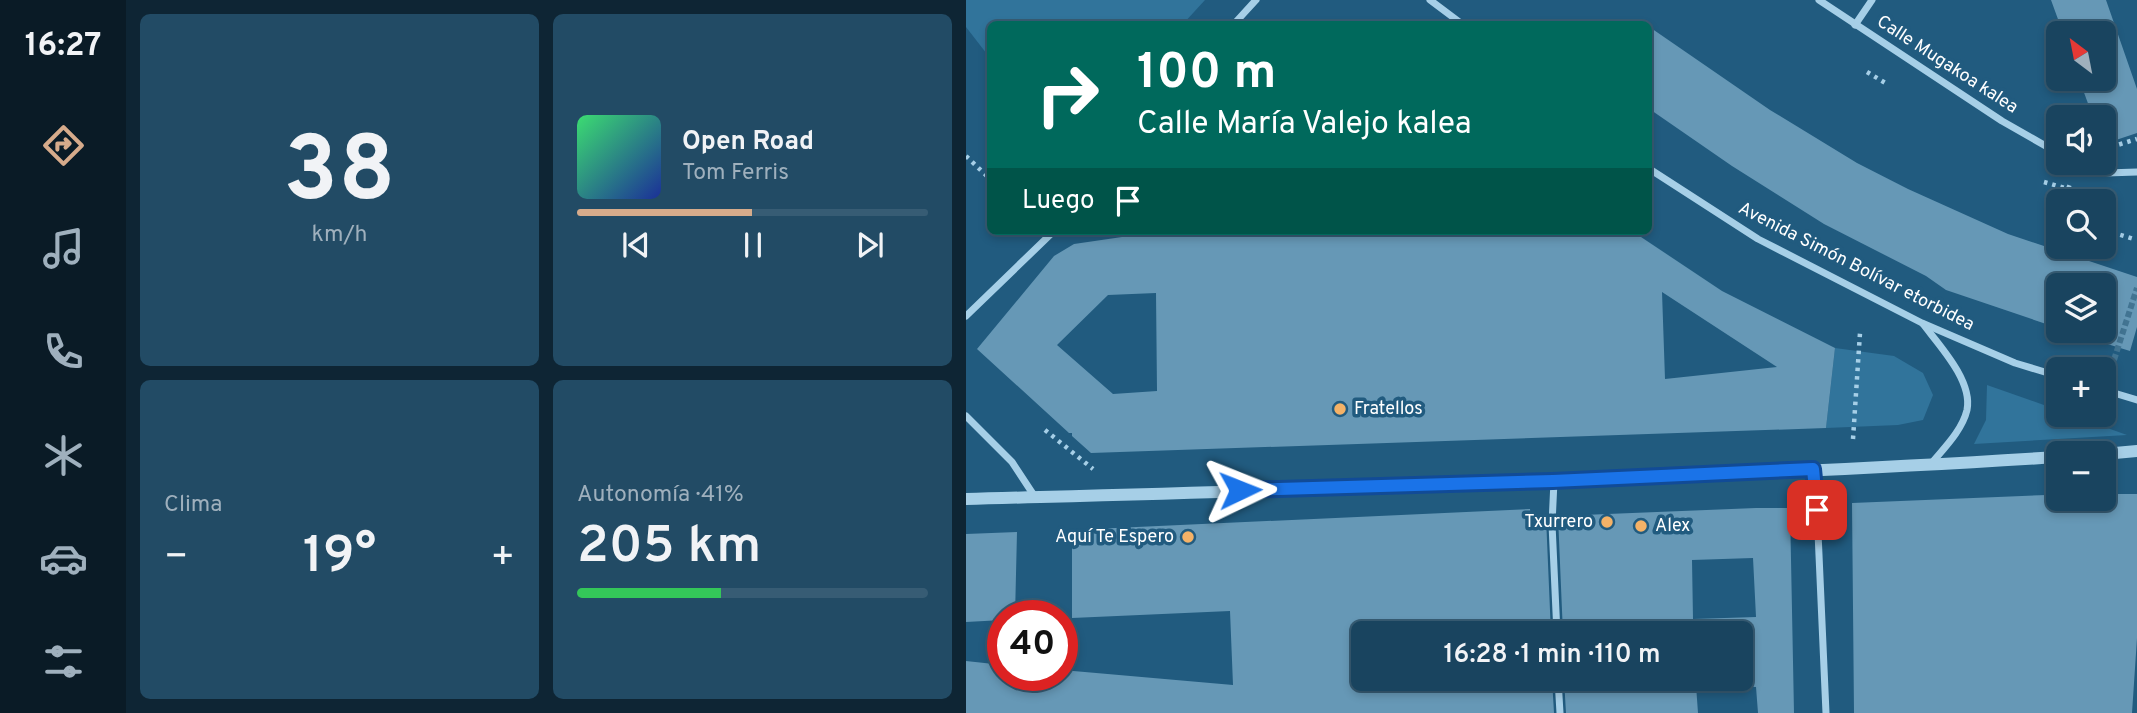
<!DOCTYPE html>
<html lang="es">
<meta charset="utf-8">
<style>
:root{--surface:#19445f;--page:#224b65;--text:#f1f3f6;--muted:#9fb0bd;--line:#375c74;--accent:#d6ab8b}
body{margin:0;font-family:Overpass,sans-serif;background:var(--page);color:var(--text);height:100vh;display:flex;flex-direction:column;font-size:26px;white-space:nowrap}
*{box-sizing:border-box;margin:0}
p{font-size:23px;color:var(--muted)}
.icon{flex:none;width:38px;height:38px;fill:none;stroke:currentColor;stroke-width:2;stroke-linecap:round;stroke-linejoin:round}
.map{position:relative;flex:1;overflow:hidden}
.panel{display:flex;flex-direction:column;gap:14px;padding:14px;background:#0e2534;width:840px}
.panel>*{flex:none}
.hud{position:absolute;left:21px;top:21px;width:665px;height:214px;border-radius:10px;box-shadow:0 4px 10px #0003,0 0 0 2px var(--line);background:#00695c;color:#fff;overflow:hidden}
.needle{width:46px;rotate:328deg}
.tools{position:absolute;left:1080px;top:21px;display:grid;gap:14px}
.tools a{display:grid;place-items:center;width:70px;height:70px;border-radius:10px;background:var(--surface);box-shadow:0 4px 10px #0003,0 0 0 2px var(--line);font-size:35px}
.speed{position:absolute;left:21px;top:600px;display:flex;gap:14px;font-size:35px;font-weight:700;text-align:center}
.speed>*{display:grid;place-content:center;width:91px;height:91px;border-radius:50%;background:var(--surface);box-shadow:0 4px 10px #0003,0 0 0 2px var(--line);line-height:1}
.speed .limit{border:10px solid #d22;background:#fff;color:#111}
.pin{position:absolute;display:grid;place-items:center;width:60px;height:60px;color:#fff;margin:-30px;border-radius:14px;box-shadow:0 4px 10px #0006}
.me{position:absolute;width:77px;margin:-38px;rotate:88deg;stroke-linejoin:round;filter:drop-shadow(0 0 5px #0008)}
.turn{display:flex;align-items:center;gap:24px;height:147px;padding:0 35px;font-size:32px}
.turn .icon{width:91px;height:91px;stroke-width:2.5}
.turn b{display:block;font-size:49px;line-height:60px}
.then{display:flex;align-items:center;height:66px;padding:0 35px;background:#0003;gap:14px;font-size:26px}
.big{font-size:52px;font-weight:600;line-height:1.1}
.panel .widget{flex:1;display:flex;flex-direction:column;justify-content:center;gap:10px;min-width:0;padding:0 24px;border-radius:10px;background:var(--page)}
.panel .dial{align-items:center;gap:0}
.dial b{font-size:91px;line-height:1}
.song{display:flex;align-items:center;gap:21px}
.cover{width:84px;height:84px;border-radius:10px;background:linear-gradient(135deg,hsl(140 70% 55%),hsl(230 70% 35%))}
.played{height:7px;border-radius:4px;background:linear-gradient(90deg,var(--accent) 50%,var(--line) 50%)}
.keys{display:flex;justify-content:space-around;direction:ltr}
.heat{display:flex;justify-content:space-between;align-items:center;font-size:38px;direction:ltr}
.charge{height:10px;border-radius:5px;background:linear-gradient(90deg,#34c759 41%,var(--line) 0)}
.panel .tiles{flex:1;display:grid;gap:14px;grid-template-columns:repeat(2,1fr)}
.trip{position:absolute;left:385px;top:621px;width:402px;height:70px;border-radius:10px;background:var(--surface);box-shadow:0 4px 10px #0003,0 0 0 2px var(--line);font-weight:600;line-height:70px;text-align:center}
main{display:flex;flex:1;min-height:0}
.dock{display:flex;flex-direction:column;width:126px;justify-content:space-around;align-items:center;background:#0a1b26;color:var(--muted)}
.dock .icon{width:49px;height:49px}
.dock .on{color:var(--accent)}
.dock b{font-size:32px;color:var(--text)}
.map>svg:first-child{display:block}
.green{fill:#31749b}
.building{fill:#6698b6;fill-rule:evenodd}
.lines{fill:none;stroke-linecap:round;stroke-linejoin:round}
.pedestrian-tunnel{stroke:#427492;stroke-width:6;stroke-dasharray:6 3;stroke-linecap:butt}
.path{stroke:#a6cfe7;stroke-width:4.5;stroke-dasharray:3.5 5;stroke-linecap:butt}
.minor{stroke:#a6cfe7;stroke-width:7}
.tertiary{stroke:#a6cfe7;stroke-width:12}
.route-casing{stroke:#114b97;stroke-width:18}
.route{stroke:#1a73e8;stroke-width:12}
.poi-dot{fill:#f4b267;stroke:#215b7f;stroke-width:2.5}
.labels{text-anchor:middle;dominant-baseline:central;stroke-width:7;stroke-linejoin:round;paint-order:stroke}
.street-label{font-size:18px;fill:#fff;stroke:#215b7f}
.poi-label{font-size:18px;fill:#fff;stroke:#215b7f;text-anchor:start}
</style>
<main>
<nav class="dock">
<b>16:27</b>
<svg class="icon on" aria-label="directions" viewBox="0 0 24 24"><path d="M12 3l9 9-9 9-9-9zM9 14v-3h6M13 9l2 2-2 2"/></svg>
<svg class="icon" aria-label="music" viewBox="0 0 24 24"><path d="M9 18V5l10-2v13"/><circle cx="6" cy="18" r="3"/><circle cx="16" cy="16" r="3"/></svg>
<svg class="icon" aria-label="phone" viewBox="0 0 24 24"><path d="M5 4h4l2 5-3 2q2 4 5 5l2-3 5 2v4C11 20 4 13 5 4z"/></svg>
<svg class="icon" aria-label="climate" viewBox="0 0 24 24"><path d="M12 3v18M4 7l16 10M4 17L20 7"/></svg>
<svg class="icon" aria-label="car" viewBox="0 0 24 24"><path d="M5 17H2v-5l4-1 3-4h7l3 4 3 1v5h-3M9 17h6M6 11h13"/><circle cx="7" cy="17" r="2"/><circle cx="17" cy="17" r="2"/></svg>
<svg class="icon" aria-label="filters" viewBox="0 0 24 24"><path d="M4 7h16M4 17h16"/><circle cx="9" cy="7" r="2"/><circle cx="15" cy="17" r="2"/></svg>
</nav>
<section class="panel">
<div class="tiles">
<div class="widget dial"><b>38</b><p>km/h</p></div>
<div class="widget">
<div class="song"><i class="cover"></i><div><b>Open Road</b><p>Tom Ferris</p></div></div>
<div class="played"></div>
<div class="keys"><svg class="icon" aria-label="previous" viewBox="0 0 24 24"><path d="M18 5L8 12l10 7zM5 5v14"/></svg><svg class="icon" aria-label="pause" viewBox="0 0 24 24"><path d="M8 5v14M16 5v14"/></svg><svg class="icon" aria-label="next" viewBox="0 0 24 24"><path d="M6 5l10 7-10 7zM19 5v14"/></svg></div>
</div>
<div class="widget"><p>Clima</p>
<div class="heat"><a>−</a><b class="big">19°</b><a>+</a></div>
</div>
<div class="widget"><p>Autonomía · 41%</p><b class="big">205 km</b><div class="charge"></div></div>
</div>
</section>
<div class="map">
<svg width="1171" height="713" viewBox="0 0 1171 713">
<rect width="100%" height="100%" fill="#215b7f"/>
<g class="green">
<path d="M0,0H239L217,24H24V58L0,27Z"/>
<path d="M869,348L928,356L957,373L967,395L957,420L932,425L860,428Z"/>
<path d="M1021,385L1092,410V415H1105L1161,435L1008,444L1020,420Z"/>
</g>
<g class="building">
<path d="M1085,0H1140L1171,89V133L1138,144V117H1127L1113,79H1138V33H1097Z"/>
<path d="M682,26L804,110L891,163L942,189L1042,234L1171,277V327L1164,351L1099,331H1138V285H1092V328L980,290L960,276L858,224L766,166L682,108Z"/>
<path d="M296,231L455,237V231H666L756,291L869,348L860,428L125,453L106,436V433H103L11,349L88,256L108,244L156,237ZM696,292L811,367L699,379ZM190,293L191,391L147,394L91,345L142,295Z"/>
<path d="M1138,494H1171V638L1166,713H888L886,503L1080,495H1092V499H1138Z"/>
<path d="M790,508H824L828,713H792L790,687L730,685L732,713H600L598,679H775V634H597L592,516ZM787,558L790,617L727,619L726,560Z"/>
<path d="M564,509L565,518L580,517L585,634H397V679H586L588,713H0V661L37,665V676H96V670L267,685L264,611L106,618V530Z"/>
<path d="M51,532L49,616H37V620L0,622V534Z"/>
</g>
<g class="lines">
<path class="pedestrian-tunnel" d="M1148,360L1171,288"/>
<g class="path">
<path d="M901,72L921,84"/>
<path d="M1145,147L1171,139"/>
<path d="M0,156L24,179"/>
<path d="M1078,182L1102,189L1104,184"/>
<path d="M1138,230L1168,239"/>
<path d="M79,430L127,469"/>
<path d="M887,439L894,333"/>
</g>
<g class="minor">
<path d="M464,0L496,24"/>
<path d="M853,0L1036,121L1092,153"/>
<path d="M268,24L290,0"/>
<path d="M889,25L906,0"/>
<path d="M1110,163L1140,173L1171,172"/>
<path d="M682,168L792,239L956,323L1049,363L1092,376"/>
<path d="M0,316L88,231"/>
<path d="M957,324C973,345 1007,381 1001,410C996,431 977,449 964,465"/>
<path d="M1138,390L1171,400"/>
<path d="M0,416L46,462L69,497"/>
<path d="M847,470L851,510L860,713"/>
<path d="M588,481L586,524L591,634"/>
<path d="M592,679L594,713"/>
</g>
<g class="tertiary">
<path d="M1138,454L1171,451"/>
<path d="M0,499C364,489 729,480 1092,457"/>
</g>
</g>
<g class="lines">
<g class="route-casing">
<path id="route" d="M274,490L587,481L847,469L851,510"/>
</g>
<use href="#route" class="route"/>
</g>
<g class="poi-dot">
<circle cx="374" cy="409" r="7"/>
<circle cx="641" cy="522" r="7"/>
<circle cx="675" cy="526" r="7"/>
<circle cx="222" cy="537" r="7"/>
</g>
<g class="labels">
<g class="street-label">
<text transform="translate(981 65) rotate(33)">Calle Mugakoa kalea</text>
<text transform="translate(890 267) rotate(27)">Avenida Simón Bolívar etorbidea</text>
</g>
<g class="poi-label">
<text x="388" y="409">Fratellos</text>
<text x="627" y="522" text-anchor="end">Txurrero</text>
<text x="689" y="526">Alex</text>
<text x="208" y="537" text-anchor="end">Aquí Te Espero</text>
</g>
</g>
</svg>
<div class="tools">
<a><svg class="needle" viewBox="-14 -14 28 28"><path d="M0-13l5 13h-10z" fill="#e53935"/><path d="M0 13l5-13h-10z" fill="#9fb0bd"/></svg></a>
<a><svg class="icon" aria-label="sound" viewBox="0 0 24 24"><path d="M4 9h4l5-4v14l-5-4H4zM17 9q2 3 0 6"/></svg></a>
<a><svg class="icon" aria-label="search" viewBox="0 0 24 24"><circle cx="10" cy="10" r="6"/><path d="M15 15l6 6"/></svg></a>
<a><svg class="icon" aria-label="layers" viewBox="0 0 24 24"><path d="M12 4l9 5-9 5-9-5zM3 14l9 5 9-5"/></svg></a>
<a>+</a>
<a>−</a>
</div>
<div class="speed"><div class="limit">40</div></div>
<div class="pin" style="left:851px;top:510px;background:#d93025"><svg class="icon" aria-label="arrive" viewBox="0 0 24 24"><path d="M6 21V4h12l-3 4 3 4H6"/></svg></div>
<svg class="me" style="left:274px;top:490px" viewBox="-20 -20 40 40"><path d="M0-17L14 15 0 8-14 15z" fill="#1a73e8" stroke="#fff" stroke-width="4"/></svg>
<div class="trip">16:28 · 1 min · 110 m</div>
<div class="hud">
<div class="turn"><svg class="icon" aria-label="right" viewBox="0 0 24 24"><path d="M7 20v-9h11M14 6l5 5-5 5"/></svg><div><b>100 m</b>Calle María Valejo kalea</div></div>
<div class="then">Luego<svg class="icon" aria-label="arrive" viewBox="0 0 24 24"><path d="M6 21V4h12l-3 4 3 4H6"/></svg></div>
</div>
</div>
</main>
